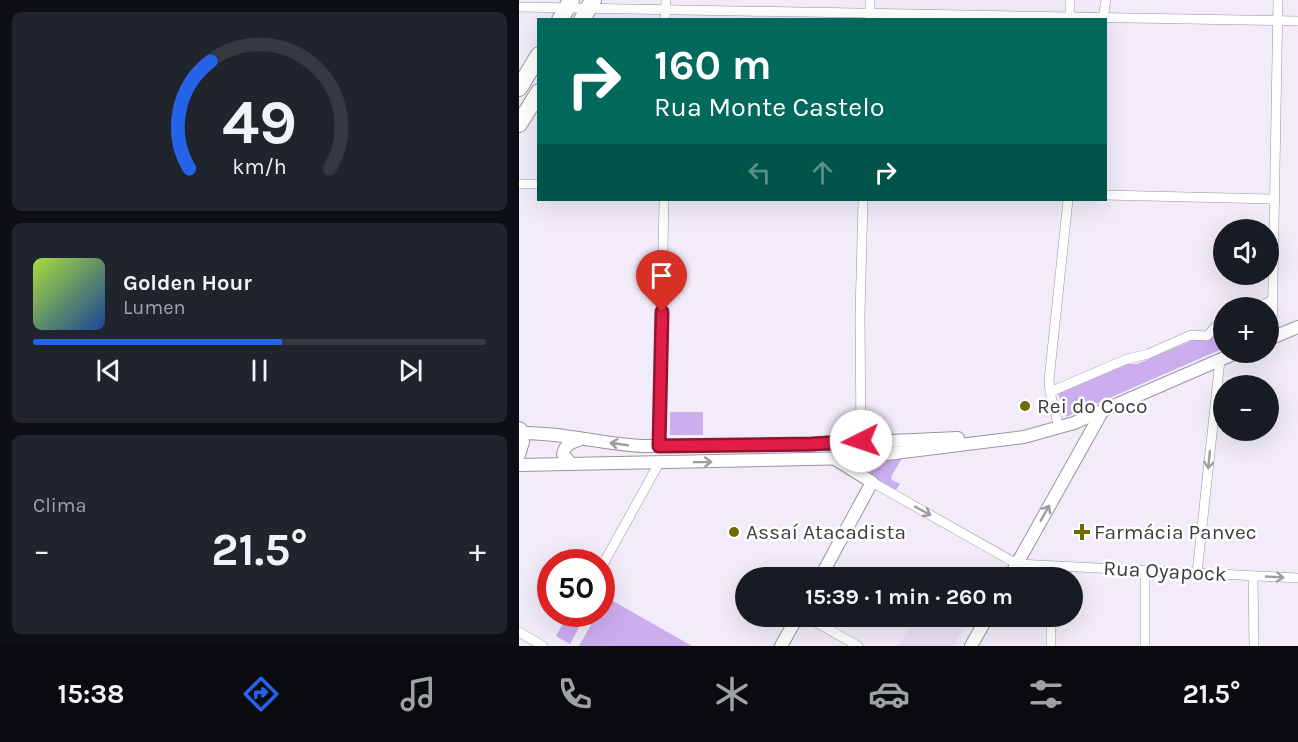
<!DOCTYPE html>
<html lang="pt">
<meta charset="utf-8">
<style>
:root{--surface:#171b24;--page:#20242c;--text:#f1f3f6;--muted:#9ea1a6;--line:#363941;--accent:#2563eb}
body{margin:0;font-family:Karla,sans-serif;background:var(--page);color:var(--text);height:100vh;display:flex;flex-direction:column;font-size:22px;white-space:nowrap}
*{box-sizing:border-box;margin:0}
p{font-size:20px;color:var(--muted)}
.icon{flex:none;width:33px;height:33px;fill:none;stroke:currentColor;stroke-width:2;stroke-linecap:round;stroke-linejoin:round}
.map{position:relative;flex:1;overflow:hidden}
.sheet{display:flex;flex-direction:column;gap:12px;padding:12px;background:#0d0f14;width:519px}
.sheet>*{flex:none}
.hud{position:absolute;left:18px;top:18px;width:570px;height:183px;border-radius:0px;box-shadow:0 6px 24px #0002;background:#00695c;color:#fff;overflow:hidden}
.fabs{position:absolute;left:694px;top:219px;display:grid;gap:12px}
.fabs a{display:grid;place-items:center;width:66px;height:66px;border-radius:50%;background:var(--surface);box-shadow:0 6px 24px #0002;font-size:30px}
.speed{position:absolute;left:18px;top:549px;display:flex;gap:12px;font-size:30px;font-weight:700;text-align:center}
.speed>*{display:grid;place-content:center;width:78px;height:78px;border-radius:50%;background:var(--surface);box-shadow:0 6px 24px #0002;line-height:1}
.speed .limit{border:9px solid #d22;background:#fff;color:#111}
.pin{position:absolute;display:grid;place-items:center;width:51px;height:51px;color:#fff;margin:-62px -26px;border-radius:50% 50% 50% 0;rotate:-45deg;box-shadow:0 0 6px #0007}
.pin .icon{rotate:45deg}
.me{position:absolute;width:66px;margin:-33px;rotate:266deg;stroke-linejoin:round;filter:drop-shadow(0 0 4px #0008)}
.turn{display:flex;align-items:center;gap:21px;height:126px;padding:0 18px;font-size:27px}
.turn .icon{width:78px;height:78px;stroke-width:2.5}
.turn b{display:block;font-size:42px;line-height:51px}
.lanes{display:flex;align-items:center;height:57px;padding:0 18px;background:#0003;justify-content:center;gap:30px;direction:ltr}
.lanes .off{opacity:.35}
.big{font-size:45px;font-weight:700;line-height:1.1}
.sheet .widget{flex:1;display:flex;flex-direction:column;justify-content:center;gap:9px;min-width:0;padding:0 21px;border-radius:9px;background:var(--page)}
.sheet .dial{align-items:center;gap:0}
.dial svg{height:156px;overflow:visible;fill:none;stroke:var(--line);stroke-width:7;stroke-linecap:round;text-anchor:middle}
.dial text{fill:var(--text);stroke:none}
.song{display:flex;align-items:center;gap:18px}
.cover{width:72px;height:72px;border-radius:9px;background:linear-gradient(135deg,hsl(80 70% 55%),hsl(220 70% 35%))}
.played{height:6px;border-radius:3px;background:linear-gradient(90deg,var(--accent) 55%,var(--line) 55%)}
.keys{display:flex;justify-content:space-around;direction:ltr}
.heat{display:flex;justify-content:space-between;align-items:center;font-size:33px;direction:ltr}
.trip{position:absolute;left:216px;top:567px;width:348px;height:60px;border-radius:30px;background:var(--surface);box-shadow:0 6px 24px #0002;font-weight:700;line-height:60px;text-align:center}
.dock{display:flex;height:96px;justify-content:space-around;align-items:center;background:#090b0e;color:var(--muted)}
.dock .icon{width:42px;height:42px}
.dock .current{color:var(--accent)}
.dock b{font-size:27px;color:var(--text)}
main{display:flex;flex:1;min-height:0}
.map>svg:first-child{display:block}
.built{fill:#eae1f6}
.green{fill:#ccaeef}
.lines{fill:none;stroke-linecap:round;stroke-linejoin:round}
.street-casing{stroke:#9994a0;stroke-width:10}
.secondary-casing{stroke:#9994a0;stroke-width:14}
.highway-casing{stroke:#9994a0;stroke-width:18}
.street{stroke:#fff;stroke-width:9}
.secondary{stroke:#fff;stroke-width:12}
.highway{stroke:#fff;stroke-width:16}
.oneway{stroke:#9e9ea0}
.route-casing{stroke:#92132f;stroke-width:15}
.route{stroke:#e11d48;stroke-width:10}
.poi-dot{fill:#726901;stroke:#fff;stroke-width:2}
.labels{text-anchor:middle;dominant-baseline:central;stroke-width:5;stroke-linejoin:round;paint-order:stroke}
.poi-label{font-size:21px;fill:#3e3c41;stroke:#fff;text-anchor:start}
.street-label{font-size:21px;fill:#3e3c41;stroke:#fff}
</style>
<main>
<section class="sheet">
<div class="widget dial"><svg viewBox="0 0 100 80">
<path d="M14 69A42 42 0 1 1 86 69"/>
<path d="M14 69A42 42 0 0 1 25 14" stroke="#2563eb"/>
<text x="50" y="56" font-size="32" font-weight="700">49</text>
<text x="50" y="72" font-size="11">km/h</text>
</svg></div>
<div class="widget">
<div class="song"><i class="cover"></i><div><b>Golden Hour</b><p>Lumen</p></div></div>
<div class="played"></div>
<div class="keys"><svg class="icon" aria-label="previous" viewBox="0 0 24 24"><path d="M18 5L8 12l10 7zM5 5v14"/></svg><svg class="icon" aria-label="pause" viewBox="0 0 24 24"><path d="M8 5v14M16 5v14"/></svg><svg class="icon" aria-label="next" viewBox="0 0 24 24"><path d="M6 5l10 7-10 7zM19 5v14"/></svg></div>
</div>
<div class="widget"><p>Clima</p>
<div class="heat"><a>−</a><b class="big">21.5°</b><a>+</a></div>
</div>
</section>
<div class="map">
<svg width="779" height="646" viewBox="0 0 779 646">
<rect width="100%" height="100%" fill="#f2ecfa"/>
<path class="built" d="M397,617V616L451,617L435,646H379Z"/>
<g class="green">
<path d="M705,325V348L547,417L539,393L607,364H618L674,340H689Z"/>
<rect x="151" y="412" width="33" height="23"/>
<path d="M383,458L372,477L373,480L381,484L377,490L352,476L351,469L347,465Z"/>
<path d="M87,597L173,646H60L78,614H82L83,605Z"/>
<path d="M49,614L64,620L51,644L37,636Z"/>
</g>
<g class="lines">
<g class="street-casing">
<g id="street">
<path d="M551,0V20"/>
<path d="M0,7L779,21"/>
<path d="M584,18L587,0"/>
<path d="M351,19V0"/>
<path d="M146,20L147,0"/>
<path d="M0,184H20"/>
<path d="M586,195L756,199"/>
<path d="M736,308L754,300"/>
<path d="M753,338L759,0"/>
<path d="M531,392L608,359L629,354L672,335L688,336L700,323L705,320"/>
<path d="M540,428L531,392L530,380L549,200"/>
<path d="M342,441L341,315L344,200"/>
<path d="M140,446L145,200"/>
<path d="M353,482L498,564L779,578"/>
<path d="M82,568L140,463"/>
<path d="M626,570V646"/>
<path d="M678,573L701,360"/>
<path d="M734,576L735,646"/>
<path d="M286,616L339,646"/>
<path d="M532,616V646"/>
<path d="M0,632L24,646"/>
</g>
</g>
<g class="secondary-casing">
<g id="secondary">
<path d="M750,339L779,327"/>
<path d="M0,433C42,432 82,444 123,446L305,444L439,438"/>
<path d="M0,455L4,442L2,433"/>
<path d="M51,463L44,454C46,444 53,442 62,439"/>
<path d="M0,465L336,458L505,437L555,423L719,352"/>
<path d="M301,578L353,482L316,459"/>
<path d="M490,578L584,410"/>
<path d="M262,646L279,616"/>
<path d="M452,646L469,616"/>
</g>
</g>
<g class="highway-casing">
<g id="highway">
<path d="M41,20L52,0"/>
<path d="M63,20L74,0"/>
<path d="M0,88L20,55"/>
<path d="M0,124L20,92"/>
<path d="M0,430L2,433"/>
</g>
</g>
<use href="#street" class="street"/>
<use href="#secondary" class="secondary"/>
<use href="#highway" class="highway"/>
</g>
<defs><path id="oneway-shaft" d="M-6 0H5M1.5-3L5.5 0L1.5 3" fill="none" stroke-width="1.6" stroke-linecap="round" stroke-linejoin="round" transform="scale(1.5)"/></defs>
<g class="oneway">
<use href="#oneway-shaft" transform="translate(100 444) rotate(-172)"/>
<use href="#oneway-shaft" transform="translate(690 460) rotate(96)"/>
<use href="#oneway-shaft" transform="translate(184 462) rotate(-1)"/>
<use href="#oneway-shaft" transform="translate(404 511) rotate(29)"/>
<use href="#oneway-shaft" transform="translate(526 513) rotate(-61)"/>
<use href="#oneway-shaft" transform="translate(756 577) rotate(3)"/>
</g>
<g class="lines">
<g class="route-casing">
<path id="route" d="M143,312L140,446L293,444L342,441"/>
</g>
<use href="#route" class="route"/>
</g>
<g class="poi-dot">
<circle cx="506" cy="406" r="6"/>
<circle cx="215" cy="532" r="6"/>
<path d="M560 523h6v6h6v6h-6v6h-6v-6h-6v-6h6z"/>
</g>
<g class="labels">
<g class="poi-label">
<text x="518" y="406">Rei do Coco</text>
<text x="227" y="532">Assaí Atacadista</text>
<text x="575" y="532">Farmácia Panvec</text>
</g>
<g class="street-label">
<text transform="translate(646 571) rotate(3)">Rua Oyapock</text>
</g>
</g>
</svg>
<div class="fabs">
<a><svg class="icon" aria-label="sound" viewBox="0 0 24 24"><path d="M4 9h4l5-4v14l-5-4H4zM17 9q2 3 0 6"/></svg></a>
<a>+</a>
<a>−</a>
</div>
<div class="speed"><div class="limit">50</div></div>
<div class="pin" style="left:143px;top:312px;background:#d93025"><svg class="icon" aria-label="arrive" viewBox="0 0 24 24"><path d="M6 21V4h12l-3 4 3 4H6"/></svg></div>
<svg class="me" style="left:342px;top:441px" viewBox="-20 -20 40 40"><circle r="19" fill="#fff"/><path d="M0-13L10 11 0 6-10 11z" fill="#e11d48"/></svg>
<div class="trip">15:39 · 1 min · 260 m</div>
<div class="hud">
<div class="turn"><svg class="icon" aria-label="right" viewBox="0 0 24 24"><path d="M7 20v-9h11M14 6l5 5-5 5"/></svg><div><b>160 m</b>Rua Monte Castelo</div></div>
<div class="lanes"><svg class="icon off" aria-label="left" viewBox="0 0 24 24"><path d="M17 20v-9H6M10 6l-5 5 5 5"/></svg><svg class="icon off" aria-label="ahead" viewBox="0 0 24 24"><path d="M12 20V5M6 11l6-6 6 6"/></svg><svg class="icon" aria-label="right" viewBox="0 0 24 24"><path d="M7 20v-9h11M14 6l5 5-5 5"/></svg></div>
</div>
</div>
</main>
<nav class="dock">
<b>15:38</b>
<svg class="icon current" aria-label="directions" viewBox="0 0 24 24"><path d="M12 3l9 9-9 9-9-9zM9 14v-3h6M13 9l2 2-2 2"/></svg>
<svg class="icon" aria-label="music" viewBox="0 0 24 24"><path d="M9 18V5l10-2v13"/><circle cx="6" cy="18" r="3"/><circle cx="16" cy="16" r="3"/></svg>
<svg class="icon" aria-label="phone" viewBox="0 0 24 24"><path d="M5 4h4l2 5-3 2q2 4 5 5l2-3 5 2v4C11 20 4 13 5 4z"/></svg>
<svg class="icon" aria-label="climate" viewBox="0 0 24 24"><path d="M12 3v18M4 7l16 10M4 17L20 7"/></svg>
<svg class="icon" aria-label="car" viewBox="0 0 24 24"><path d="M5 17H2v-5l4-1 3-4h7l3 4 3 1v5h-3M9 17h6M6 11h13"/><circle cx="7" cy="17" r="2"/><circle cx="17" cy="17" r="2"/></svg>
<svg class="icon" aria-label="filters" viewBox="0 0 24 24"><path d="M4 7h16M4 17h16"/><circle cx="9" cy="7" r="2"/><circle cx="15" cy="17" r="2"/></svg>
<b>21.5°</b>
</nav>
